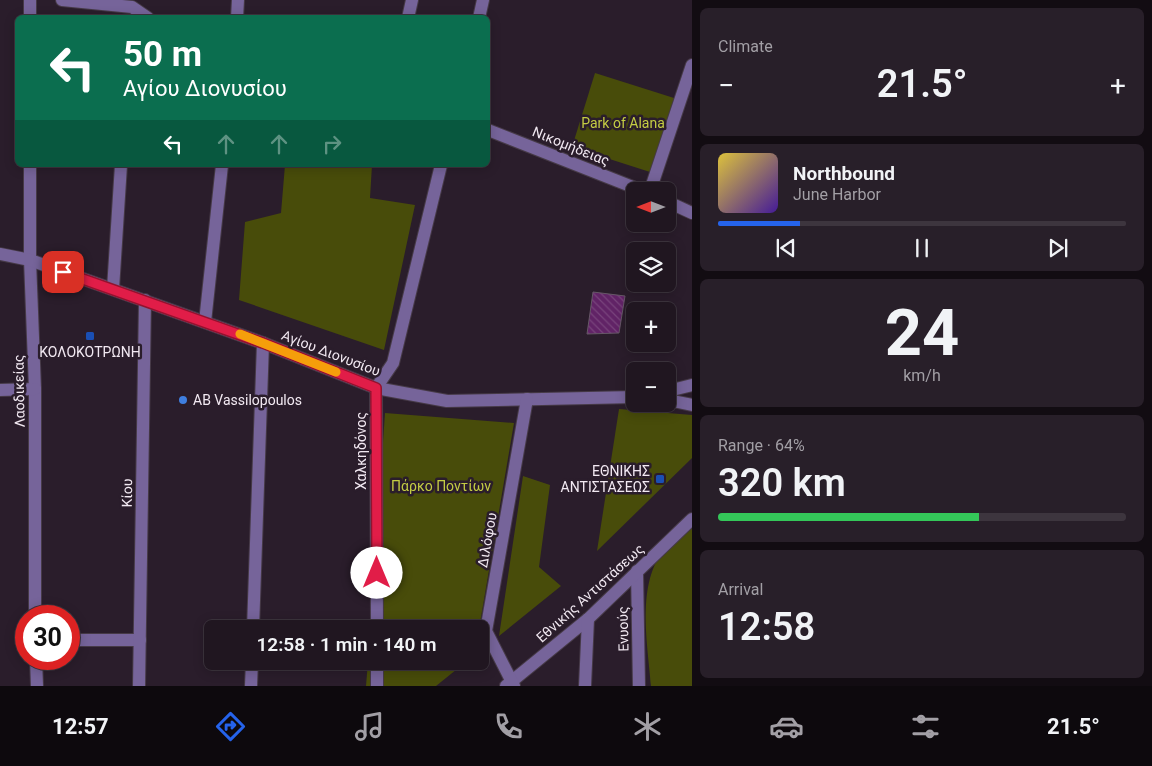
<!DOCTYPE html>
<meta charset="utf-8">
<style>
:root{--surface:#201620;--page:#281f29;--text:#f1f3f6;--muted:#a29fa5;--line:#3d353e;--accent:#2563eb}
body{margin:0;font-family:Roboto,sans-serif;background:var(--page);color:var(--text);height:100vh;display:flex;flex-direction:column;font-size:19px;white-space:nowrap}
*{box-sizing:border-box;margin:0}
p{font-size:16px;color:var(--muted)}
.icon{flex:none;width:28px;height:28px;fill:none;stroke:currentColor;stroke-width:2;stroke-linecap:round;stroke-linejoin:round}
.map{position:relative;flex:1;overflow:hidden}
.drawer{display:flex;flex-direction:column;gap:8px;padding:8px;background:#120c12;width:460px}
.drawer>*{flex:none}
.guide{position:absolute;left:15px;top:15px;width:475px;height:152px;border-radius:8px;box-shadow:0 2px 12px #0003,0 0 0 1px var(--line);background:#0b6e4f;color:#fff;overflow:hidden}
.needle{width:32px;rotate:270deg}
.tools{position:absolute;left:626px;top:182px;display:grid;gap:10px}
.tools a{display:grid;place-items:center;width:50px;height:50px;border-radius:8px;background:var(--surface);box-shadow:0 2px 12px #0003,0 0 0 1px var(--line);font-size:25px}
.speed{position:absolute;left:15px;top:605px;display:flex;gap:10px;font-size:25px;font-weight:700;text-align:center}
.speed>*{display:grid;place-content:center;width:65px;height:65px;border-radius:50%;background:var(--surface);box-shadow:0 2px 12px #0003,0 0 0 1px var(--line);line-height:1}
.speed .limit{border:8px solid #d22;background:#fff;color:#111}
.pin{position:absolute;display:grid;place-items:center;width:42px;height:42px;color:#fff;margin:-21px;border-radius:10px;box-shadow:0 2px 8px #0006}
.me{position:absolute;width:55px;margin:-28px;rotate:0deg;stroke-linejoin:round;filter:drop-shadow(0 0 4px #0008)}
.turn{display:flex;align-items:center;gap:18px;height:105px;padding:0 25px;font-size:22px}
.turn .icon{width:65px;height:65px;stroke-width:2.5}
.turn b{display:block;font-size:35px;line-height:42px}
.lanes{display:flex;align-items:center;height:48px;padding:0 25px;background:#0003;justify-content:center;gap:25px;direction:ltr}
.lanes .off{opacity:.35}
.big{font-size:38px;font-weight:600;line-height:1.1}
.drawer .card{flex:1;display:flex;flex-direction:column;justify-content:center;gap:8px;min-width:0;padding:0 18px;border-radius:8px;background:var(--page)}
.drawer .dial{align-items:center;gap:0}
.dial b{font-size:65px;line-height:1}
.song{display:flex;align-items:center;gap:15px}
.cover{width:60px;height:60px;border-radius:8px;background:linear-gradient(135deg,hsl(50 70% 55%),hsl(260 70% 35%))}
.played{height:5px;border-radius:2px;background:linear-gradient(90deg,var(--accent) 20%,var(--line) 20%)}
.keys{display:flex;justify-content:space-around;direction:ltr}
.heat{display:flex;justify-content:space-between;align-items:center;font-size:28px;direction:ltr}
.charge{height:8px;border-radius:4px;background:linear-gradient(90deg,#34c759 64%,var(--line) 0)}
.trip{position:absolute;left:204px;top:620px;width:285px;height:50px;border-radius:8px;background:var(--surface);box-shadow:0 2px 12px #0003,0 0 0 1px var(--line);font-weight:600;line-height:50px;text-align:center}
.dock{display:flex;height:80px;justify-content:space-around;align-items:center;background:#0d090d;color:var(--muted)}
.dock .icon{width:35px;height:35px}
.dock .current{color:var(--accent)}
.dock b{font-size:22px;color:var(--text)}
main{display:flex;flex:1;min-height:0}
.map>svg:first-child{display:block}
.park{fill:#484c0a}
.building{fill:url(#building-back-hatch);stroke:#665767}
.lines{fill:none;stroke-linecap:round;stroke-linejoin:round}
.minor-casing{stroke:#463a47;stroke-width:14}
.minor{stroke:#76649a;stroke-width:12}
.route-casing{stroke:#92132f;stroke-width:12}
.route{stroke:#e11d48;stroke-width:9}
.slow{stroke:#f59e0b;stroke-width:9}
.transit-dot{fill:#1a4fb4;stroke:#2a1d2b;stroke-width:2}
.shop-dot{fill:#3f7fe0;stroke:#2a1d2b;stroke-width:2}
.labels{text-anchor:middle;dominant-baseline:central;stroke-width:5;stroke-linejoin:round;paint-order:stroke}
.park-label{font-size:14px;fill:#c4cd43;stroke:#2a1d2b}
.street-label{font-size:14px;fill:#f2e9f2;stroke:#2a1d2b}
.poi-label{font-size:14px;fill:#f2e9f2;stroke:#2a1d2b}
</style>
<main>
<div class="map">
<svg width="692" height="686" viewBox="0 0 692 686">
<defs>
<pattern id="building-back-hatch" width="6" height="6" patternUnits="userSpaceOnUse" patternTransform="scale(1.25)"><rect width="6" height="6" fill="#612366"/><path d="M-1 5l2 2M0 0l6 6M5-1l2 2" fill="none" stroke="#78437c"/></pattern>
</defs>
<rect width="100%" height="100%" fill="#2a1d2b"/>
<g class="park">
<path d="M595,73L674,98L650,172L572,147Z"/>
<path d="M285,165H372L370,198L415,205L384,350L239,300L245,222L281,213Z"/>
<path d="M619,409L692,415V458L597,551Z"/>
<path d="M385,413L514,423L479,629H370Z"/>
<path d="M523,476L550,485L539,567L561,586L499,636Z"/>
<path d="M692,524V686H651C648,643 635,583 666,547C673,539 684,531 692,524Z"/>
<path d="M368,661H467L436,686H366Z"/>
</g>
<path class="building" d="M593,292L625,296L619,333L587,334Z"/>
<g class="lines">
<g class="minor-casing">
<g id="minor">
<path d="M30,0V18"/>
<path d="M62,0L132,7L148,18"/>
<path d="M237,18L238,0"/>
<path d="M408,18L412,0"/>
<path d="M479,18L483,0"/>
<path d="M488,130L643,191"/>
<path d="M30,165V260L35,389V616"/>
<path d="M650,191L692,65"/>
<path d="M668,202L692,213"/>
<path d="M0,254L30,260L263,343L376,388L447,401L635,397"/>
<path d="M113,289L121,165"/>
<path d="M205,322L222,165"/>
<path d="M0,390L35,389"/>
<path d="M668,391L692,385"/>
<path d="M668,400L692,405"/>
<path d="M637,571L639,686"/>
<path d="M253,629L263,343"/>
<path d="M377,629L376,388L393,363L441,165"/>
<path d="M69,640H140"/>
<path d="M36,659L37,686"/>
<path d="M377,661V686"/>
<path d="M139,686L145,300"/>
<path d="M251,686L252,661"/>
<path d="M506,686L588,619L692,519"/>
<path d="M514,686L486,631L527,399"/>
<path d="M585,686L588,619"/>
</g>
</g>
<use href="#minor" class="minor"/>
</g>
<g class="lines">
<g class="route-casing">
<path id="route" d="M63,272L263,343L376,388L377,573"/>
</g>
<use href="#route" class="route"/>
<path class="slow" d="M240,334L336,372"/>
</g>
<g class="transit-dot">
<rect x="85" y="331" width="10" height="10" rx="2.5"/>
<rect x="655" y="474" width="10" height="10" rx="2.5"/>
</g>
<circle class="shop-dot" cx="183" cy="400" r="5"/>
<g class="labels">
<g class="park-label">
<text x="623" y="123">Park of Alana</text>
<text x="441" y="486">Πάρκο Ποντίων</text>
</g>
<g class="street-label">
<text transform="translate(571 146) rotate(22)">Νικομήδειας</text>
<text transform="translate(331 353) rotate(21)">Αγίου Διονυσίου</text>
<text transform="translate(19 391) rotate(-91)">Λαοδικείας</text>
<text transform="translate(361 451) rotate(-90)">Χαλκηδόνος</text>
<text transform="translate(127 493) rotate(-89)">Κίου</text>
<text transform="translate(487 540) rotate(-80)">Διλόφου</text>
<text transform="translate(590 593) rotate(-42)">Εθνικής Αντιστάσεως</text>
<text transform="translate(623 629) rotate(-91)">Ενυούς</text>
</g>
<g class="poi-label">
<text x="90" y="352">ΚΟΛΟΚΟΤΡΩΝΗ</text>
<text x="193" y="400" text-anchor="start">AB Vassilopoulos</text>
<text x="650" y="471" text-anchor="end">ΕΘΝΙΚΗΣ<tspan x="650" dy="16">ΑΝΤΙΣΤΑΣΕΩΣ</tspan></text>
</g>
</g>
</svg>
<div class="tools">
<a><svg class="needle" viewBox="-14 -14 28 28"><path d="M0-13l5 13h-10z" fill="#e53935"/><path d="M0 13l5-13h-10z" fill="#a29fa5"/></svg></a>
<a><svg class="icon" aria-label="layers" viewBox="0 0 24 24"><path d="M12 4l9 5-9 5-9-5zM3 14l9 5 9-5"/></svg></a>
<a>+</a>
<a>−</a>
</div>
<div class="speed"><div class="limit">30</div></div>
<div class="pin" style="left:63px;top:272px;background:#d93025"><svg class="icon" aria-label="arrive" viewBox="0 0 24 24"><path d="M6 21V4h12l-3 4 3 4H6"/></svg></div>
<svg class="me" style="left:377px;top:573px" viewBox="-20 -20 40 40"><circle r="19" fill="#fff"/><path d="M0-13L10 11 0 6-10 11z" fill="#e11d48"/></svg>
<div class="trip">12:58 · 1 min · 140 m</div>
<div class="guide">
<div class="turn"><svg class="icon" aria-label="left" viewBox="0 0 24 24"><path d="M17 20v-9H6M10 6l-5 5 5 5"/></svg><div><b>50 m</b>Αγίου Διονυσίου</div></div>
<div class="lanes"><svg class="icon" aria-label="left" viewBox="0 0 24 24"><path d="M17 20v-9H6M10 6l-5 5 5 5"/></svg><svg class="icon off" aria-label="ahead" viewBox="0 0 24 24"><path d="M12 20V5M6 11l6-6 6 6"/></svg><svg class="icon off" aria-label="ahead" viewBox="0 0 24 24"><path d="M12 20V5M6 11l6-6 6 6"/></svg><svg class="icon off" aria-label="right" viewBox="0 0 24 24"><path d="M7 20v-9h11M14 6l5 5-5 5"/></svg></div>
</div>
</div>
<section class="drawer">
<div class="card"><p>Climate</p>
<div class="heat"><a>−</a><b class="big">21.5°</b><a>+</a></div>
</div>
<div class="card">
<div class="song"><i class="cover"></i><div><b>Northbound</b><p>June Harbor</p></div></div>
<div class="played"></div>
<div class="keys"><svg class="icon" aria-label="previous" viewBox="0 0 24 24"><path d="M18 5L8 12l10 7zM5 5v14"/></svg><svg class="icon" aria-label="pause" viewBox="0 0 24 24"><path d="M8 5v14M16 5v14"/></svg><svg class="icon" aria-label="next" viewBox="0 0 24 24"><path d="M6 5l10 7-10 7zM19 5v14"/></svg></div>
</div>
<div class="card dial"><b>24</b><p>km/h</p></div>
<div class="card"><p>Range · 64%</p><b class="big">320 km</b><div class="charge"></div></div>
<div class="card"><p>Arrival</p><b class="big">12:58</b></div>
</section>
</main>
<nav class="dock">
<b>12:57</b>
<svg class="icon current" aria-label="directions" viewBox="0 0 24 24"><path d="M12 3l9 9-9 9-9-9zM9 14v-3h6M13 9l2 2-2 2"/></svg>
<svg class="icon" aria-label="music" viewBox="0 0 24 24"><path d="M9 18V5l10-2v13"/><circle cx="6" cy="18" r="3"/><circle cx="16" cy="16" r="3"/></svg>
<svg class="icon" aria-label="phone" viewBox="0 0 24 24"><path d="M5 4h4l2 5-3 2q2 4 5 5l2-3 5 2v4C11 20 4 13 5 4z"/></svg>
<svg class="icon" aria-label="climate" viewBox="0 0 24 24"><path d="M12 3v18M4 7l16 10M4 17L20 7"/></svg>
<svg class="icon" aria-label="car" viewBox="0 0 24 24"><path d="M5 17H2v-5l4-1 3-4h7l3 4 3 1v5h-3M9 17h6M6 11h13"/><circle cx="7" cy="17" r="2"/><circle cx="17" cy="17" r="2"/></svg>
<svg class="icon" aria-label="filters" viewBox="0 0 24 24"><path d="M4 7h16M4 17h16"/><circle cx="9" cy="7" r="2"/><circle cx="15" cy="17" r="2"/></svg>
<b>21.5°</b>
</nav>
